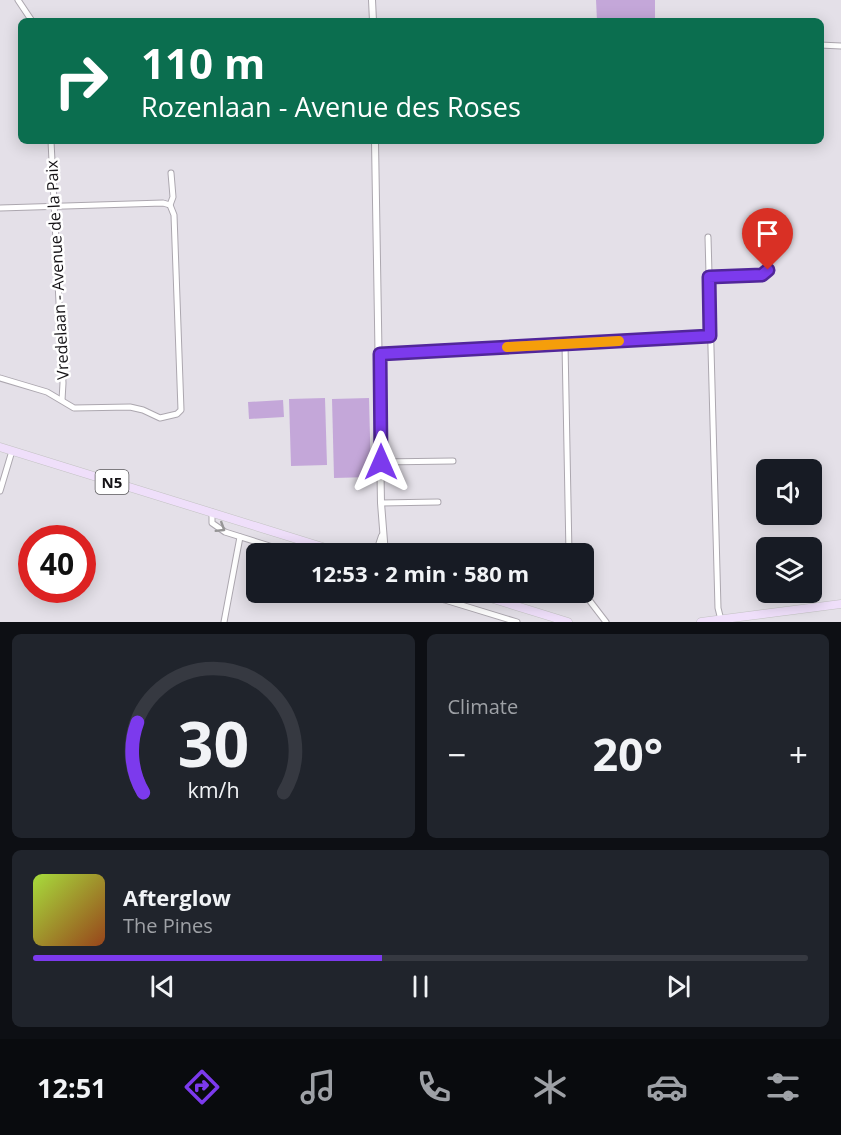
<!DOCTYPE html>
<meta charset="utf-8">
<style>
:root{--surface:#171b24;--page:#20242c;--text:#f1f3f6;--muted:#9ea1a6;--line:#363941;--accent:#7c3aed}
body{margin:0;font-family:"Open Sans",sans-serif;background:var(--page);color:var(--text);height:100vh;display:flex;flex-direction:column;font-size:22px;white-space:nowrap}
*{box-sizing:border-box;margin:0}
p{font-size:20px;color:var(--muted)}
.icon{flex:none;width:33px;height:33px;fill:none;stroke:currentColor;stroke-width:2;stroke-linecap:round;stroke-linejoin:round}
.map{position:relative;height:622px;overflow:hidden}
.side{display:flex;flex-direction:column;gap:12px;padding:12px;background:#0d0f14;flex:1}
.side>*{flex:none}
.hud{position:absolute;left:18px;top:18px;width:806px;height:126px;border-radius:9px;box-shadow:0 3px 15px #0003;background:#0b6e4f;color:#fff;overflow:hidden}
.tools{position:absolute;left:756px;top:459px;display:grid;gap:12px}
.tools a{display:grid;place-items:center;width:66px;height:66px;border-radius:9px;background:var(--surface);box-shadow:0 3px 15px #0003;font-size:30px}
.speed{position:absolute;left:18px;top:525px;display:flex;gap:12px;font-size:30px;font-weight:700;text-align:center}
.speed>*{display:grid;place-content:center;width:78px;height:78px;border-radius:50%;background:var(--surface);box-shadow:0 3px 15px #0003;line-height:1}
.speed .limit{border:9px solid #d22;background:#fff;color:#111}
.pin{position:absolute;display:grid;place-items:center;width:51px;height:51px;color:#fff;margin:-62px -26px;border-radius:50% 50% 50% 0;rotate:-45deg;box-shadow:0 0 6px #0007}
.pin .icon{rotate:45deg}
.me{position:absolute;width:66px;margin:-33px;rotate:0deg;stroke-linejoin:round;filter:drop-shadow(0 0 4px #0008)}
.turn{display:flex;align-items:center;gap:21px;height:126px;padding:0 24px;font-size:27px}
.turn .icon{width:78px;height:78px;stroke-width:2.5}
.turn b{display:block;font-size:42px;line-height:51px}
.big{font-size:45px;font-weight:700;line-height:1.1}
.side .widget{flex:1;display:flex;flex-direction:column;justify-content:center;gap:9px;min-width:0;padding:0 21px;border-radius:9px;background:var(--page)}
.side .dial{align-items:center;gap:0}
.dial svg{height:156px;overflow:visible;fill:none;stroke:var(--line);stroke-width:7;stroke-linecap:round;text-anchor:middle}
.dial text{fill:var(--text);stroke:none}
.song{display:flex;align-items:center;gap:18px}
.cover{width:72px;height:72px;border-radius:9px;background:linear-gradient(135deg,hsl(80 70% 55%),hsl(20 70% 35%))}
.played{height:6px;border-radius:3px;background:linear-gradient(90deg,var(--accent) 45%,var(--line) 45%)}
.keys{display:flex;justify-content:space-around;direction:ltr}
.heat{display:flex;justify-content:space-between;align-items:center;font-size:33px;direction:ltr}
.side .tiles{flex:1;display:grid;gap:12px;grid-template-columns:1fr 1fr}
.widget:last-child{grid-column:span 2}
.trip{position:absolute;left:246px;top:543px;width:348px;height:60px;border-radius:9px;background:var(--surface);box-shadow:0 3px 15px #0003;font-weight:700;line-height:60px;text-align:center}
.dock{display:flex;height:96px;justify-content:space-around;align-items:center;background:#090b0e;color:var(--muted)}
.dock .icon{width:42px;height:42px}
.dock .on{color:var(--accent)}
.dock b{font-size:27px;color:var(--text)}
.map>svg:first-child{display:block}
.green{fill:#c4a7d9}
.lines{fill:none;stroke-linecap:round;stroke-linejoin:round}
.minor-casing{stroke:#aca7af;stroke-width:7}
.tertiary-casing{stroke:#aca7af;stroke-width:8}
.primary-casing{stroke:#c2c2c2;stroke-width:9}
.minor{stroke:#fff;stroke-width:5}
.tertiary{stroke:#fff;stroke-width:6}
.primary{stroke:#efdffa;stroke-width:8}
.oneway{stroke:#969596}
.route-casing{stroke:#51269a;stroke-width:15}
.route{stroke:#7c3aed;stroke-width:10}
.slow{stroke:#f59e0b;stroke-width:10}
.labels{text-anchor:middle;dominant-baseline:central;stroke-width:5;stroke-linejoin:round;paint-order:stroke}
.shield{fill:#fff;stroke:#5b5a5c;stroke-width:1.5}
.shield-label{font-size:15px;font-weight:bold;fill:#151316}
.street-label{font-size:16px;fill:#151316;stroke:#fff}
</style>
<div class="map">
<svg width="841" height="622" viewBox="0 0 841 622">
<rect width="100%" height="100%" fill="#e4e0e8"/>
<g class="green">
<path d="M596,0H655V21H597Z"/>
<path d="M325,398L327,465L291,466L289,399Z"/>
<path d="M369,398L371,477L334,478L332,399Z"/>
<path d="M283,400L284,417L249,419L248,402Z"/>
</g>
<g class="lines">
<g class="minor-casing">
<g id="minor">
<path d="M18,0L32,21"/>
<path d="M820,45L841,46"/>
<path d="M51,141L63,383L62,400"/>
<path d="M0,208L163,203L170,205"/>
<path d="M708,237L718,608L721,620"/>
<path d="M709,277L762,275L768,270"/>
<path d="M565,344L569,554"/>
<path d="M380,354L710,336"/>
<path d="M0,378L47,392L74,408L130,407L143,410L160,418L177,414L181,410L174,215L170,205L173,197L171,173"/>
<path d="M381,462L453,461"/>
<path d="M0,491L12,451"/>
<path d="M381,503L438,502"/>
<path d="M212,512V523L225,532L295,554"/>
<path d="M429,592L445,600L517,622"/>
<path d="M583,592L606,622"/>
<path d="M224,622L240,537"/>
</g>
</g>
<g class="tertiary-casing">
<g id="tertiary">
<path d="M372,0L373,21"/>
<path d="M375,141L381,503L385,554"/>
<path d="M376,554L382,536"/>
</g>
</g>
<g class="primary-casing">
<g id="primary">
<path d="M0,447L345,554"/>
<path d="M471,592L568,622"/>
<path d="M701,622L841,604"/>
</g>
</g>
<use href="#minor" class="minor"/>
<use href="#tertiary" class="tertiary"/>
<use href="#primary" class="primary"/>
</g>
<defs><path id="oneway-chevron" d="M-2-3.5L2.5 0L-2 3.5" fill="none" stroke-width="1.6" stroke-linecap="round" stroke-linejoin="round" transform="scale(1.5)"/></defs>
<use class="oneway" href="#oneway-chevron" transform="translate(221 528) rotate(32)"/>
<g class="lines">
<g class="route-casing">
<path id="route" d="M381,462L380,354L710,336L709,277L762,275L768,270"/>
</g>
<use href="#route" class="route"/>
<path class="slow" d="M507,347L619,341"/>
</g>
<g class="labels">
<rect class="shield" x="95.5" y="470" width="33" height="24" rx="4.5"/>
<g class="shield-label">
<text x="112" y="482">N5</text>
</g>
<g class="street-label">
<text transform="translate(57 270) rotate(-93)">Vredelaan - Avenue de la Paix</text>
</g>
</g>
</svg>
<div class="tools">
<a><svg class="icon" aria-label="sound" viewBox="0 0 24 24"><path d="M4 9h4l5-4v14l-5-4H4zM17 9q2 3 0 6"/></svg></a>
<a><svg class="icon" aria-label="layers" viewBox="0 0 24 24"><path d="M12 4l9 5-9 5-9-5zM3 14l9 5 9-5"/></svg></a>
</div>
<div class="speed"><div class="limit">40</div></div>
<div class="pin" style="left:768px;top:270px;background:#d93025"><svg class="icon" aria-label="arrive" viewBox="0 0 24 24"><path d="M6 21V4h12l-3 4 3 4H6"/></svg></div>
<svg class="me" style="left:381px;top:462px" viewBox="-20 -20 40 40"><path d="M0-17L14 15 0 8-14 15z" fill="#7c3aed" stroke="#fff" stroke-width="4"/></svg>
<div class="trip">12:53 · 2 min · 580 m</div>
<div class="hud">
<div class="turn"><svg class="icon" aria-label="right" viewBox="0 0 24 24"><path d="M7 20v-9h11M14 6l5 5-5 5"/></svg><div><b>110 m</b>Rozenlaan - Avenue des Roses</div></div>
</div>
</div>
<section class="side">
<div class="tiles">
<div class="widget dial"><svg viewBox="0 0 100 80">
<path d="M14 69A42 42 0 1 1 86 69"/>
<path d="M14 69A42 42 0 0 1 11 33" stroke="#7c3aed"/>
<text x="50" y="56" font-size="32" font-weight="700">30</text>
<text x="50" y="72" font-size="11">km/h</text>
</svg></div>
<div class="widget"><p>Climate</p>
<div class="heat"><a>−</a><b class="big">20°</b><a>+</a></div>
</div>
<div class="widget">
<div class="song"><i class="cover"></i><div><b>Afterglow</b><p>The Pines</p></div></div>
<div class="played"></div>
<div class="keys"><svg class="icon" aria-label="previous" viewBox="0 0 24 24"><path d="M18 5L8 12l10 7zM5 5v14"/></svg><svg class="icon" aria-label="pause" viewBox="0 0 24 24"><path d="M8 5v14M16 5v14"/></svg><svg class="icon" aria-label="next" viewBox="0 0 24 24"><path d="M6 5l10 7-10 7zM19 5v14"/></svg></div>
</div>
</div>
</section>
<nav class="dock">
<b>12:51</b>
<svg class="icon on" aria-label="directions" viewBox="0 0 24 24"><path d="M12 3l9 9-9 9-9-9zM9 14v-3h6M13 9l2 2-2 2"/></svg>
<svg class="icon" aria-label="music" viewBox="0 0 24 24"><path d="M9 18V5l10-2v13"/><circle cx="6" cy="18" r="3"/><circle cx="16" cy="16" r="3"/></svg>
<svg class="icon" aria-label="phone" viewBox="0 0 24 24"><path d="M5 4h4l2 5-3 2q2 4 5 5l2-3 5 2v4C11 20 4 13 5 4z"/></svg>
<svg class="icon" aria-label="climate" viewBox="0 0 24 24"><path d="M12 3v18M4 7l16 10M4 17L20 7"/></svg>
<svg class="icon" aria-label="car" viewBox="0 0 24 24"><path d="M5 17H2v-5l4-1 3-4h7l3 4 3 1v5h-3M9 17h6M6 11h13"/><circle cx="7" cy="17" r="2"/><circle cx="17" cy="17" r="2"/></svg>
<svg class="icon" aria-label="filters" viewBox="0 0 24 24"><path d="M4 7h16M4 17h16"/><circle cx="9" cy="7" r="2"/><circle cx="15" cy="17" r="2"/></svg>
</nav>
